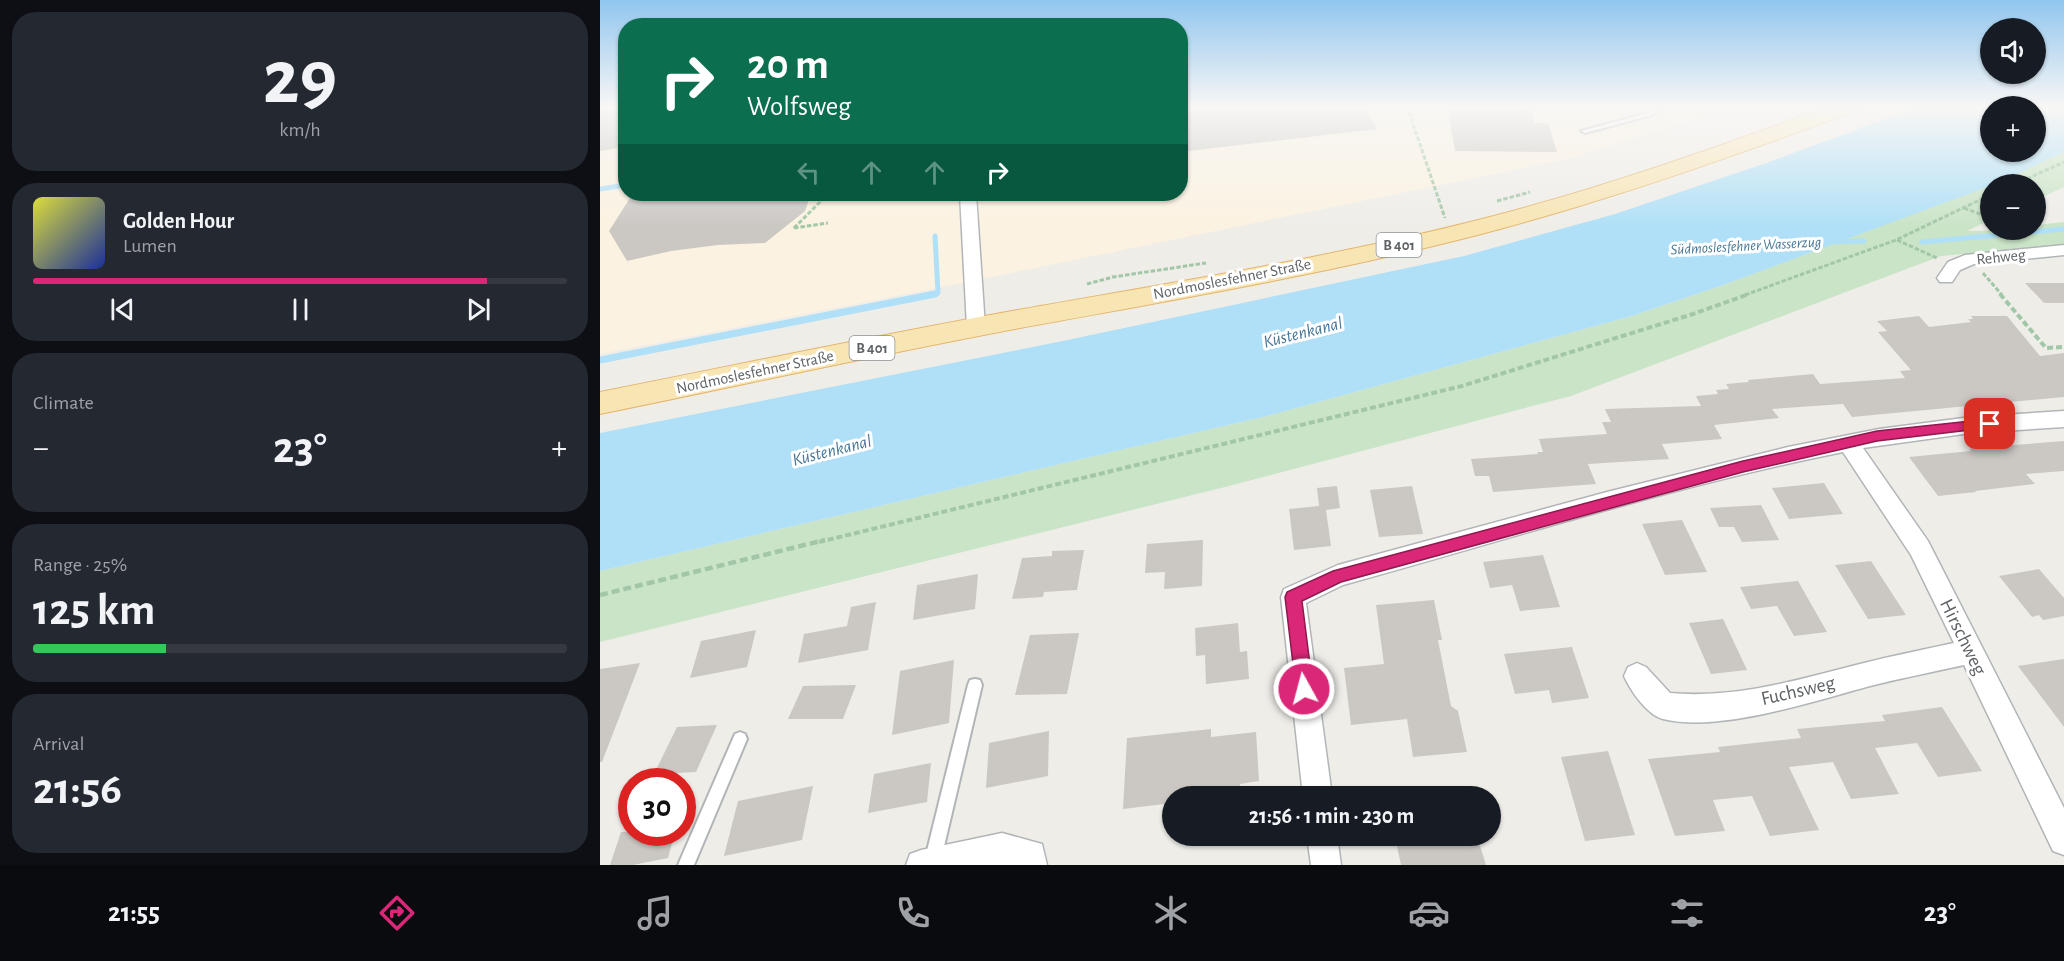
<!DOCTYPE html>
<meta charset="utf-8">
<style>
:root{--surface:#171b24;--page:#242831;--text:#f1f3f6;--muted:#9ea1a6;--line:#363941;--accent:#db2777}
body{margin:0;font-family:"Alegreya Sans",sans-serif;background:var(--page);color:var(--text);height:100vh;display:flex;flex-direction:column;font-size:22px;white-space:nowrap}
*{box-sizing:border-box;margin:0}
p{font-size:20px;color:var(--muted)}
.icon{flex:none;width:33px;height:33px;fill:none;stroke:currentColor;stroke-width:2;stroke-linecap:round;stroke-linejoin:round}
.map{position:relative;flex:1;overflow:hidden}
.sheet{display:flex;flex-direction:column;gap:12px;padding:12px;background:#0d0f14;width:600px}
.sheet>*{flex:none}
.top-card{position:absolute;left:18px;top:18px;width:570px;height:183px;border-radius:24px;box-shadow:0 2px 4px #0004;background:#0b6e4f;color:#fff;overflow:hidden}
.tools{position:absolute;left:1380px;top:18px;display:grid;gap:12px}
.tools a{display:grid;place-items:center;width:66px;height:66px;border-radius:50%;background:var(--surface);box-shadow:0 2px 4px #0004;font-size:30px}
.speed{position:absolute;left:18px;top:768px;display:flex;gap:12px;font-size:30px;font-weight:700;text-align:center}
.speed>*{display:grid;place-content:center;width:78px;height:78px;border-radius:50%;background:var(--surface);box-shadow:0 2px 4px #0004;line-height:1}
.speed .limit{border:9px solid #d22;background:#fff;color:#111}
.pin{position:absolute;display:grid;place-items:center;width:51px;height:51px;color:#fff;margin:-26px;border-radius:12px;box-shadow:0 3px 9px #0006}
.me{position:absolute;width:66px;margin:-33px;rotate:353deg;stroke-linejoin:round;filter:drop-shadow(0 0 4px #0008)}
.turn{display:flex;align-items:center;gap:21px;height:126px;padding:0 30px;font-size:27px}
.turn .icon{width:78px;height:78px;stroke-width:2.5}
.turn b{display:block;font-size:42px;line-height:51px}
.lanes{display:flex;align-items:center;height:57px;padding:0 30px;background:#0003;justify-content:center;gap:30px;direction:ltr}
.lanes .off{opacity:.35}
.big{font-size:45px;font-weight:700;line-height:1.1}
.sheet .tile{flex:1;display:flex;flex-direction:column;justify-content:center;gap:9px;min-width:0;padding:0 21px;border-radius:24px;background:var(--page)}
.sheet .dial{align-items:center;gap:0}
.dial b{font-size:78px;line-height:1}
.song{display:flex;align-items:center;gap:18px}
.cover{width:72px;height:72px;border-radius:9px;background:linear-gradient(135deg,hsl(60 70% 55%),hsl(230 70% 35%))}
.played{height:6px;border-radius:3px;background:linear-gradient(90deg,var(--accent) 85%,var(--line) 85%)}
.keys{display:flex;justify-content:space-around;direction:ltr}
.heat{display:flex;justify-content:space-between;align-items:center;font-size:33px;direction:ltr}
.charge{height:9px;border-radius:4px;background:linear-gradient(90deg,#34c759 25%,var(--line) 0)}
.trip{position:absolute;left:562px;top:786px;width:339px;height:60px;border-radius:30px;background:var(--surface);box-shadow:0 2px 4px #0004;font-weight:700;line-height:60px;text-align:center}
.tab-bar{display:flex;height:96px;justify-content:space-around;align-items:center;background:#090b0e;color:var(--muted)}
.tab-bar .icon{width:42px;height:42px}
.tab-bar .active{color:var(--accent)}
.tab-bar b{font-size:27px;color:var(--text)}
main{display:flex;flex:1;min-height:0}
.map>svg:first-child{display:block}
.commercial{fill:#fbf2e1}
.green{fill:#cae4c7}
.water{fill:#b0e0f7;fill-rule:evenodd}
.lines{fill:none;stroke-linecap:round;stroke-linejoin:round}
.stream-far1{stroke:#b0e0f7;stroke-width:5}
.stream{stroke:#b0e0f7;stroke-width:7}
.building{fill:#cbc8c4}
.lane-casing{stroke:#b2b5b8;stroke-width:4}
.street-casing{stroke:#b2b5b8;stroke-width:3}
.primary-casing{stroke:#e4b56b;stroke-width:2}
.path-far2{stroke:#a2c7a8;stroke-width:3;stroke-dasharray:4.5 2;stroke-linecap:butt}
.path-far1{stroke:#a2c7a8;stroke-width:4;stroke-dasharray:6 3;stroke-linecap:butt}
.path{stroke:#a2c7a8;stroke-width:4.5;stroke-dasharray:8 4;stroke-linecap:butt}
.lane{fill:#fff;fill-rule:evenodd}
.street{fill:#fff;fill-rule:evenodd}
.primary{fill:#f8e5b4;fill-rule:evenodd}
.route{fill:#db2777;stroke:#8e194d;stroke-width:1.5}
.labels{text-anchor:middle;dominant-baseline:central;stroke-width:6;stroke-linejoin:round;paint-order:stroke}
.shield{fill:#fff;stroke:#8f9294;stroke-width:1.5}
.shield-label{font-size:15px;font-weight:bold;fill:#5f6366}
.far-water-label{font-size:15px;font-style:italic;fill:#477797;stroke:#fff}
.street-label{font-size:16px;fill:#5f6366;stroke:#fff}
.water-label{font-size:18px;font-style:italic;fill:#477797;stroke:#fff}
.near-street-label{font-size:20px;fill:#5f6366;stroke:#fff}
</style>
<main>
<section class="sheet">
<div class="tile dial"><b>29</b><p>km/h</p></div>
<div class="tile">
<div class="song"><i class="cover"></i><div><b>Golden Hour</b><p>Lumen</p></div></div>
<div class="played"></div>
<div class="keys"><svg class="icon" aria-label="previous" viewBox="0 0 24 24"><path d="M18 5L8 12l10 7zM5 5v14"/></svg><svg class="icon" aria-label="pause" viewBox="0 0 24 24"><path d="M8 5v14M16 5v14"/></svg><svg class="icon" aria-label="next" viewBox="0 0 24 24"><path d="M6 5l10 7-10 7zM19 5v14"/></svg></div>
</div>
<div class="tile"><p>Climate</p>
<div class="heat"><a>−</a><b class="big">23°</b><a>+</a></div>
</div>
<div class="tile"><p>Range · 25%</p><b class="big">125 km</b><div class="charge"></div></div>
<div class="tile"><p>Arrival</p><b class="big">21:56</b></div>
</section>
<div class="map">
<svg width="1464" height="865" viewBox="0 0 1464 865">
<rect width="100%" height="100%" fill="#efede8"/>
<path class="commercial" d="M0,106H25L26,194H580L581,106H1138L967,159L347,286L0,354Z"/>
<g class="green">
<path d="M1464,152V187L1436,200V184H1393Z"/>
<path d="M1390,185V220L1367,231L1436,230V225L1464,222V245L1341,256L971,396L625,487L0,642V571L667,416L1032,316L1126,284Z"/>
</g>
<path class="water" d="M1320,106H1464V152L1395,184L1126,284L1032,316L667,416L0,571V433L458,342L864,256L1015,214L1172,161ZM1390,106H1436V152H1390Z"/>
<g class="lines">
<g class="stream-far1">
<path d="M0,189L26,185"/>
<path d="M1225,242L1264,241"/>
<path d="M1322,242L1464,229"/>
<path d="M327,295L338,293L335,236"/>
</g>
<path class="stream" d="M0,360L335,294"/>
</g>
<g class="building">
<path d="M0,106H26V147L0,151Z"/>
<path d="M580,106H765L777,129L580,152Z"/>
<path d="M847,106H930L935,123H948L957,152L855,151Z"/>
<path d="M41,194H211L205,211L165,243L118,245L71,251L27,261L9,231L30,198Z"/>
<path d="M1425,283H1464V303H1444Z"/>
<path d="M1319,316L1329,327L1371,322L1368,319H1373L1371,316H1407L1440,356L1464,353V397L1252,417L1243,404L1172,409L1179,418L1114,425L1122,439L1062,444L1069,459L988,464L996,484L893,492L889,476H875L871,459L938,454L937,452H943L939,439L1007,434L1002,422H1011L1005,409L1101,406L1096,396L1118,394L1116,390L1129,389L1126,384L1149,382L1148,380L1213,374L1220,384L1305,378L1300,371L1311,370L1278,332L1287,331L1277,321Z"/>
<path d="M1464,441V471L1426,474L1435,484L1375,491L1376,492L1338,496L1309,457L1371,451L1369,449L1401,446Z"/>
<path d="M1224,483L1243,514L1189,519L1172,488Z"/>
<path d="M737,486L740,508L726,510L731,546L694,550L689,509L719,506L717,488Z"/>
<path d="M812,486L823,534L779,537L770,490Z"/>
<path d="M1161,505L1179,540L1142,542L1134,527H1119L1110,508Z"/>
<path d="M1082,520L1107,572L1065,575L1042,524Z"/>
<path d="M603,540L602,586L564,589L565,572L545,573L547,544Z"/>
<path d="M484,550L477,590L444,592L443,597L412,599L422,558L452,556V551Z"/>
<path d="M943,555L960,607L920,611L912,585L890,588L883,562Z"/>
<path d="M1271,561L1306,615L1268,619L1235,565Z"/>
<path d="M1439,569L1464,598V616L1443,620L1439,615L1432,617L1399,576Z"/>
<path d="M378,574L375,609L313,620L317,585Z"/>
<path d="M1198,581L1227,632L1194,636L1177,606L1151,609L1140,587Z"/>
<path d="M834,600L842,640H838L851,706L858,711L867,752L813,757L807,719L751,725L744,668L784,664L776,605Z"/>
<path d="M276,602L268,650L198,663L204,634L247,626L251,607Z"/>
<path d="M1123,619L1147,670L1111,674L1089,623Z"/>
<path d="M638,623L640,652L647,651L649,679L606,684L605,655L596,656L595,628Z"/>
<path d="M156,630L147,667L90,678L101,641Z"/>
<path d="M479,633L467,694L415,695L430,635Z"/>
<path d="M972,647L989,698L952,703L949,690L915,694L904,654Z"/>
<path d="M1464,659V727L1418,666Z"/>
<path d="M354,660L349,723L292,735L300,671Z"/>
<path d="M40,663L2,762H0V669Z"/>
<path d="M256,685L243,719H188L203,686Z"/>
<path d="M1342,707L1382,771L1338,777L1317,743L1275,748L1299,794L1251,799L1233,762L1189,767L1219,830L1170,836L1152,796L1113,800L1125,831L1075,836L1048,759L1120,752L1118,747L1201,738L1197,729L1285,721L1282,715Z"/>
<path d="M117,725L96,772L54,774L77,727Z"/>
<path d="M611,729V737L656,732L659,781L640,784L641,796H573V803L523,809L527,738Z"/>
<path d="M449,731L448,776L386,788L389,743Z"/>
<path d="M1008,751L1035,835L985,841L961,757Z"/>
<path d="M331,763L327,802L268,813L274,774Z"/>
<path d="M213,786L202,840L124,856L138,801Z"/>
<path d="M21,832H75L68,858L33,865H10Z"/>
<path d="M826,836H877L886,865H801L796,842Z"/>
</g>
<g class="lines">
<g class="lane-casing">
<g id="lane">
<path d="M1056,106H1064L1052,115L985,133L981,131L1048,113Z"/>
<path d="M375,679L380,680L382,685L341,859L338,864L329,865L325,859L368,685L370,680Z"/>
<path d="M140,732L145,734L147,739L94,865H78L135,734Z"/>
</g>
</g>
<g class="street-casing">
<g id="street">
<path d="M360,194H376L385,327L383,331L376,333L369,331L367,327Z"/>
<path d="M1464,245V255L1374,264L1360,270L1352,282H1340L1337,278L1348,262L1365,255Z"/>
<path d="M1464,411V427L1371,433L1263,448L1328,541L1464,808V855L1453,851L1364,665C1333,672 1301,678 1270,686C1214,701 1119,733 1063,719C1047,715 1030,690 1024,676L1028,667L1037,663L1046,667L1070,693C1135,699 1197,680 1260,664C1291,656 1322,650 1354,643L1311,555L1243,452C1074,486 909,539 743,585L706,603L732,796H703L681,597L684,589L738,565L1007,492L1188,447L1279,429L1371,417Z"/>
<path d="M402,833L442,844L447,865H306L310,854L321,850Z"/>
<path d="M707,836H737L741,865H711Z"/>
</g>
</g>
<g class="primary-casing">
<path id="primary" d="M1231,106H1261L1258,110C1140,154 1021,196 900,229C740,272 577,299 415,329C276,355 138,386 0,414V392C137,365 274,336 412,311C570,283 730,258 886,218C1003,188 1117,147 1231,106Z"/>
</g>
<g class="path-far2">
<path d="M807,106L845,218"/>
<path d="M1415,184L1464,162"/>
<path d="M897,201L930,192"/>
<path d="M1364,208L1390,218"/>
<path d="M194,228L223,199L224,194"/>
<path d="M194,228L228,223"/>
<path d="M1297,240L1337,258"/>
<path d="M1383,273L1402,295"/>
<path d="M487,284L513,277L606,263"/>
<path d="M1145,295L1296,240L1390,195"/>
</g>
<g class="path-far1">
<path d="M1400,294L1446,348L1464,347"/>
<path d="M219,542L862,386L1093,314L1149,294"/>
</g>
<path class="path" d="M0,595L225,540"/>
<use href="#lane" class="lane"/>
<use href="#street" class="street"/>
<use href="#primary" class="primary"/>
</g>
<linearGradient id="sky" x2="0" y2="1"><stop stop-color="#91c6ee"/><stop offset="0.47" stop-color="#f8f7f5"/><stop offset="1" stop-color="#f8f7f5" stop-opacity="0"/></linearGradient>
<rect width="1464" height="227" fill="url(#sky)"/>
<path class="route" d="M1390,419L1395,420L1397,424L1395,427L1277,441L1143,472L741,582L702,601L713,689L711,695L704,697L698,695L696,689L685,597L687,592L733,571L1143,461L1277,431Z"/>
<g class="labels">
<g class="shield">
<rect x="776.5" y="233" width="45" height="24" rx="4.5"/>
<rect x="249.5" y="336" width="45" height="24" rx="4.5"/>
</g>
<g class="shield-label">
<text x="799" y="245">B 401</text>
<text x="272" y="348">B 401</text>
</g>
<g class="far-water-label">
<text transform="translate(1146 246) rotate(-3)">Südmoslesfehner Wasserzug</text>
</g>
<g class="street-label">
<text transform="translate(1401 257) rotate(-6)">Rehweg</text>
<text transform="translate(632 279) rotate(-11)">Nordmoslesfehner Straße</text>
<text transform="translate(155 372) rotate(-12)">Nordmoslesfehner Straße</text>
</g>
<g class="water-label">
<text transform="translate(703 333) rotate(-14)">Küstenkanal</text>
<text transform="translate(232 451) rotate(-14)">Küstenkanal</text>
</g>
<g class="near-street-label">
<text transform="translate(1363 637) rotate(64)">Hirschweg</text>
<text transform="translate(1198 691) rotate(-13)">Fuchsweg</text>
</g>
</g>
</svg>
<div class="tools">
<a><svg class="icon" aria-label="sound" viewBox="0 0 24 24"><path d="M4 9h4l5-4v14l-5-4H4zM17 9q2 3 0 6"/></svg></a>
<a>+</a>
<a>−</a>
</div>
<div class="speed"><div class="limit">30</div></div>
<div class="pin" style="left:1390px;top:424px;background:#d93025"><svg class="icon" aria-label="arrive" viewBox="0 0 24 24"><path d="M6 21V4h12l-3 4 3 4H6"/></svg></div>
<svg class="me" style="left:704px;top:689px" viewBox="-20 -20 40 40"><circle r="17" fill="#db2777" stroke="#fff" stroke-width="3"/><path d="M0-11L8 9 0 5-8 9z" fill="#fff"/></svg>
<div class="trip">21:56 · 1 min · 230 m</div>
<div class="top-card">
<div class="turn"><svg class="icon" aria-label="right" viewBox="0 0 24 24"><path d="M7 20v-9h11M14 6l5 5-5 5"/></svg><div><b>20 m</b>Wolfsweg</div></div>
<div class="lanes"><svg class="icon off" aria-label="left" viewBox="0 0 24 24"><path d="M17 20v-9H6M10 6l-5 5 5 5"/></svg><svg class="icon off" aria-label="ahead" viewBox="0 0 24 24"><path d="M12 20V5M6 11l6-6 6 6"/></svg><svg class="icon off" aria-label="ahead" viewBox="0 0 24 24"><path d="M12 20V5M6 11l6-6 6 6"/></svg><svg class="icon" aria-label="right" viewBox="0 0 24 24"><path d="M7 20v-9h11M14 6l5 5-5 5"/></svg></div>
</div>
</div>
</main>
<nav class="tab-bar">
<b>21:55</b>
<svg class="icon active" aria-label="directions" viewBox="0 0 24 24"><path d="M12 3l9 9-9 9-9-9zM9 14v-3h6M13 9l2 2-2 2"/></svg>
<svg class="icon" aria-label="music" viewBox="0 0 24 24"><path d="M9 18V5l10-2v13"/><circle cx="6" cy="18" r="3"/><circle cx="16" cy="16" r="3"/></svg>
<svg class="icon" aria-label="phone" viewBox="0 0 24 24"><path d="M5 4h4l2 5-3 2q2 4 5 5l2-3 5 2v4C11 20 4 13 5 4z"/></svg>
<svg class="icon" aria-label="climate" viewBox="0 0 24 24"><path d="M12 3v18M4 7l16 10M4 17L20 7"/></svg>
<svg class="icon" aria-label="car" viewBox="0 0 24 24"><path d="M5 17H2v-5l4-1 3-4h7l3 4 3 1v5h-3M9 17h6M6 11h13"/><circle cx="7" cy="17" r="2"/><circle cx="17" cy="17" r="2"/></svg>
<svg class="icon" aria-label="filters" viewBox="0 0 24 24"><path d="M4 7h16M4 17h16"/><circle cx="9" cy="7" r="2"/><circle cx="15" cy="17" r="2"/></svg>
<b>23°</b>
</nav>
